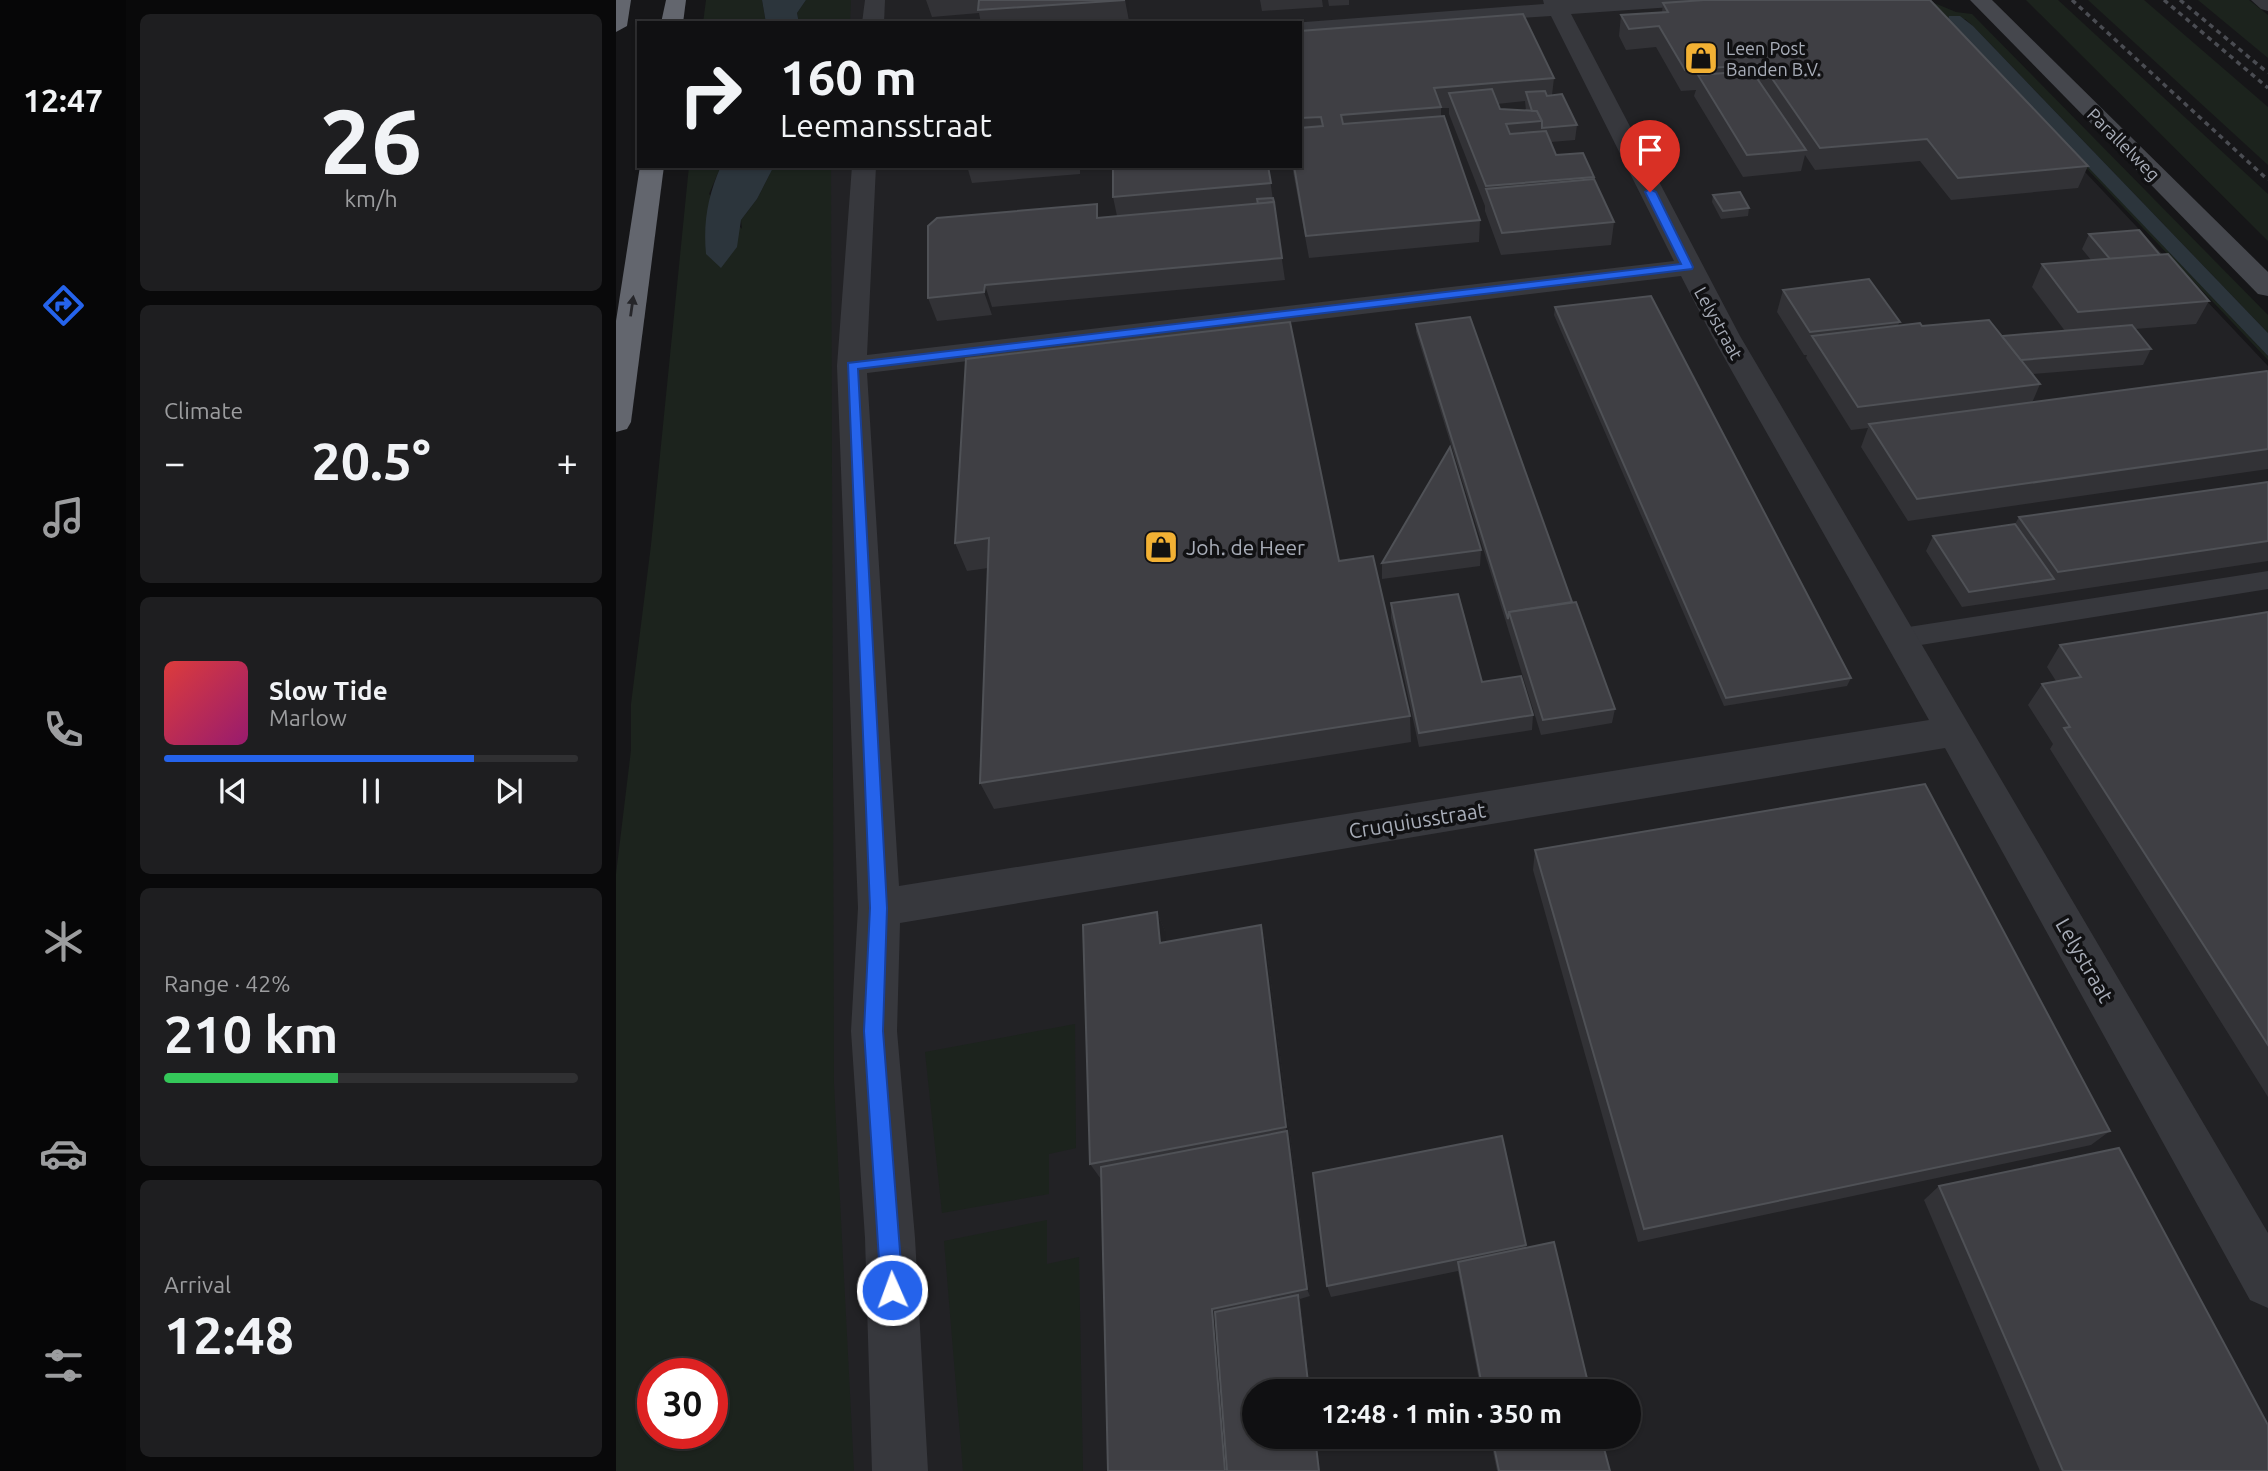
<!DOCTYPE html>
<meta charset="utf-8">
<style>
:root{--surface:#101012;--page:#1e1e20;--text:#f1f3f6;--muted:#9c9d9f;--line:#303032;--accent:#2563eb}
body{margin:0;font-family:Ubuntu,sans-serif;background:var(--page);color:var(--text);height:100vh;display:flex;flex-direction:column;font-size:26px;white-space:nowrap}
*{box-sizing:border-box;margin:0}
p{font-size:23px;color:var(--muted)}
.icon{flex:none;width:38px;height:38px;fill:none;stroke:currentColor;stroke-width:2;stroke-linecap:round;stroke-linejoin:round}
.map{position:relative;flex:1;overflow:hidden}
.panel{display:flex;flex-direction:column;gap:14px;padding:14px;background:#09090a;width:490px}
.panel>*{flex:none}
.top-card{position:absolute;left:21px;top:21px;width:665px;height:147px;border-radius:0px;box-shadow:0 2px 5px #0004,0 0 0 2px var(--line);background:#101012;color:var(--text);overflow:hidden}
.speed{position:absolute;left:21px;top:1358px;display:flex;gap:14px;font-size:35px;font-weight:700;text-align:center}
.speed>*{display:grid;place-content:center;width:91px;height:91px;border-radius:50%;background:var(--surface);box-shadow:0 2px 5px #0004,0 0 0 2px var(--line);line-height:1}
.speed .limit{border:10px solid #d22;background:#fff;color:#111}
.pin{position:absolute;display:grid;place-items:center;width:60px;height:60px;color:#fff;margin:-72px -30px;border-radius:50% 50% 50% 0;rotate:-45deg;box-shadow:0 0 7px #0007}
.pin .icon{rotate:45deg}
.me{position:absolute;width:77px;margin:-38px;rotate:358deg;stroke-linejoin:round;filter:drop-shadow(0 0 5px #0008)}
.turn{display:flex;align-items:center;gap:24px;height:147px;padding:0 28px;font-size:32px}
.turn .icon{width:91px;height:91px;stroke-width:2.5}
.turn b{display:block;font-size:49px;line-height:60px}
.big{font-size:52px;font-weight:700;line-height:1.1}
.panel .widget{flex:1;display:flex;flex-direction:column;justify-content:center;gap:10px;min-width:0;padding:0 24px;border-radius:10px;background:var(--page)}
.panel .dial{align-items:center;gap:0}
.dial b{font-size:91px;line-height:1}
.song{display:flex;align-items:center;gap:21px}
.cover{width:84px;height:84px;border-radius:10px;background:linear-gradient(135deg,hsl(0 70% 55%),hsl(320 70% 35%))}
.played{height:7px;border-radius:4px;background:linear-gradient(90deg,var(--accent) 75%,var(--line) 75%)}
.keys{display:flex;justify-content:space-around;direction:ltr}
.heat{display:flex;justify-content:space-between;align-items:center;font-size:38px;direction:ltr}
.charge{height:10px;border-radius:5px;background:linear-gradient(90deg,#34c759 42%,var(--line) 0)}
.trip{position:absolute;left:626px;top:1379px;width:399px;height:70px;border-radius:35px;background:var(--surface);box-shadow:0 2px 5px #0004,0 0 0 2px var(--line);font-weight:700;line-height:70px;text-align:center}
main{display:flex;flex:1;min-height:0}
.menu{display:flex;flex-direction:column;width:126px;justify-content:space-around;align-items:center;background:#060607;color:var(--muted)}
.menu .icon{width:49px;height:49px}
.menu .selected{color:var(--accent)}
.menu b{font-size:32px;color:var(--text)}
.map>svg:first-child{display:block}
.built{fill:#222225;fill-rule:evenodd}
.green{fill:#1c231d;fill-rule:evenodd}
.water{fill:#2c353c}
.lines{fill:none;stroke-linecap:round;stroke-linejoin:round}
.service{fill:#37383d;fill-rule:evenodd}
.minor{fill:#37383d;fill-rule:evenodd}
.tertiary{fill:#37383d;fill-rule:evenodd}
.secondary{fill:#45474d;fill-rule:evenodd}
.motorway{fill:#63666e;fill-rule:evenodd}
.rail{stroke:#4a4c52;stroke-width:3.5;stroke-dasharray:5 4.5;stroke-linecap:butt}
.wall{fill:#323236;fill-rule:evenodd}
.shaded-wall{fill:#212124}
.building{fill:#3f3f44;stroke:#4f5156;stroke-width:2}
.oneway{fill:#26262a}
.route{fill:#2563eb;stroke:#184099;stroke-width:2}
.labels{text-anchor:middle;dominant-baseline:central;stroke-width:7;stroke-linejoin:round;paint-order:stroke}
.far-poi-label{font-size:18px;fill:#a8adb8;stroke:#111113;text-anchor:start}
.far-street-label{font-size:18px;fill:#a8adb8;stroke:#111113}
.poi-label{font-size:21px;fill:#a8adb8;stroke:#111113;text-anchor:start}
.street-label{font-size:21px;fill:#a8adb8;stroke:#111113}
</style>
<main>
<nav class="menu">
<b>12:47</b>
<svg class="icon selected" aria-label="directions" viewBox="0 0 24 24"><path d="M12 3l9 9-9 9-9-9zM9 14v-3h6M13 9l2 2-2 2"/></svg>
<svg class="icon" aria-label="music" viewBox="0 0 24 24"><path d="M9 18V5l10-2v13"/><circle cx="6" cy="18" r="3"/><circle cx="16" cy="16" r="3"/></svg>
<svg class="icon" aria-label="phone" viewBox="0 0 24 24"><path d="M5 4h4l2 5-3 2q2 4 5 5l2-3 5 2v4C11 20 4 13 5 4z"/></svg>
<svg class="icon" aria-label="climate" viewBox="0 0 24 24"><path d="M12 3v18M4 7l16 10M4 17L20 7"/></svg>
<svg class="icon" aria-label="car" viewBox="0 0 24 24"><path d="M5 17H2v-5l4-1 3-4h7l3 4 3 1v5h-3M9 17h6M6 11h13"/><circle cx="7" cy="17" r="2"/><circle cx="17" cy="17" r="2"/></svg>
<svg class="icon" aria-label="filters" viewBox="0 0 24 24"><path d="M4 7h16M4 17h16"/><circle cx="9" cy="7" r="2"/><circle cx="15" cy="17" r="2"/></svg>
</nav>
<section class="panel">
<div class="widget dial"><b>26</b><p>km/h</p></div>
<div class="widget"><p>Climate</p>
<div class="heat"><a>−</a><b class="big">20.5°</b><a>+</a></div>
</div>
<div class="widget">
<div class="song"><i class="cover"></i><div><b>Slow Tide</b><p>Marlow</p></div></div>
<div class="played"></div>
<div class="keys"><svg class="icon" aria-label="previous" viewBox="0 0 24 24"><path d="M18 5L8 12l10 7zM5 5v14"/></svg><svg class="icon" aria-label="pause" viewBox="0 0 24 24"><path d="M8 5v14M16 5v14"/></svg><svg class="icon" aria-label="next" viewBox="0 0 24 24"><path d="M6 5l10 7-10 7zM19 5v14"/></svg></div>
</div>
<div class="widget"><p>Range · 42%</p><b class="big">210 km</b><div class="charge"></div></div>
<div class="widget"><p>Arrival</p><b class="big">12:48</b></div>
</section>
<div class="map">
<svg width="1652" height="1471" viewBox="0 0 1652 1471">
<rect width="100%" height="100%" fill="#161618"/>
<path class="built" d="M212,0H1307L1652,366V1471H171L201,166H684V23H210ZM639,1391H1013V1437H639Z"/>
<g class="green">
<path d="M90,0H146L150,23H87Z"/>
<path d="M190,0H235L234,23H183L181,13Z"/>
<path d="M1311,0L1340,12L1356,14L1652,315V333L1357,26L1349,19L1331,18L1652,356V360Z"/>
<path d="M1410,0H1442L1652,194V241Z"/>
<path d="M1472,0H1528L1652,107V165Z"/>
<path d="M1582,0H1633L1652,15V58Z"/>
<path d="M73,166H105L93,194L126,229L125,220L141,199L158,166H215L218,1084L238,1471H0V874L15,750V704L35,545ZM37,1374H96V1433H37Z"/>
<path d="M459,1024L460,1148L433,1154V1194L326,1213L309,1052Z"/>
<path d="M431,1220V1264L463,1257L467,1471H347L328,1241Z"/>
</g>
<g class="water">
<path d="M146,0H190L181,13L183,23H150Z"/>
<path d="M1333,16H1344L1357,26L1652,333V356L1332,20Z"/>
<path d="M105,166H158L141,199L125,220L121,247L105,268L90,254C87,222 92,195 105,166Z"/>
</g>
<g class="lines">
<path class="service" d="M1652,571V589L1286,648L1277,645L1273,638L1277,631L1286,628Z"/>
<g class="minor">
<path d="M249,0H269L268,23H246Z"/>
<path d="M927,0H1081L1071,6L955,14L1124,336L1652,1233V1308L1634,1300L1329,748L284,923L281,1031L299,1238L312,1471H256L249,1238L235,1031L242,908L221,366L236,166H260L251,355L1058,261L935,16L684,33V23H676L928,4ZM1065,276L1096,336L1313,720L283,886L251,373Z"/>
</g>
<path class="tertiary" d="M1635,0H1652V11L1645,9Z"/>
<path class="secondary" d="M1354,0H1376L1652,272V296L1642,294Z"/>
<g class="motorway">
<path d="M0,0H15L11,26L0,32Z"/>
<path d="M50,0H70L67,23H45Z"/>
<path d="M24,166H48L15,422L11,429L0,432V321Z"/>
</g>
<g class="rail">
<path d="M1456,0L1652,180"/>
<path d="M1548,0L1652,88"/>
<path d="M1564,0L1652,73"/>
</g>
</g>
<g class="wall">
<path d="M310,0H513V21L481,23H365L363,13L316,17Z"/>
<path d="M644,0H706L707,7L646,11Z"/>
<path d="M712,0H733V5L713,6Z"/>
<path d="M1047,3L1472,166L1462,188L1335,200L1304,161L1199,170L1189,155L1185,171L1127,177L1078,96L1080,90L1065,91L1040,47L1010,50L1003,36L1005,15L1046,12Z"/>
<path d="M684,31L938,78L936,95L961,125L959,140L935,142L940,155L978,177L977,179L998,222L995,245L885,255L869,211V206L833,114V108H825V116L864,220L863,242L693,258L676,166H684ZM909,101L910,111L884,109L881,104Z"/>
<path d="M351,166H464V174L356,183Z"/>
<path d="M652,166L669,280L376,307V315L321,321L312,298L484,218L501,216L497,197Z"/>
<path d="M1097,195L1133,208L1132,216L1105,219L1096,202Z"/>
<path d="M1473,234L1544,255L1593,301L1580,324L1519,329L1535,349L1527,365L1417,374L1424,384L1416,403L1652,372V469L1292,521L1245,447L1252,428L1235,430L1190,358L1191,355H1188L1161,312L1167,290L1284,322L1282,325L1306,326L1386,336L1449,331L1416,287L1426,264L1475,260L1466,249Z"/>
<path d="M939,307L1235,678L1231,686L1108,706L938,315Z"/>
<path d="M800,324L956,602L999,709L996,723L925,735L800,332Z"/>
<path d="M350,359L723,561L794,716L795,742L378,809L364,783L372,568L351,571L339,543Z"/>
<path d="M1652,482V561L1346,607L1310,551L1317,536L1399,524L1403,517Z"/>
<path d="M865,550L864,566L766,579V563Z"/>
<path d="M775,603L866,682L917,715L916,730L803,747L775,618Z"/>
<path d="M1652,612V1097L1434,749L1437,744L1412,705L1426,684L1440,681L1431,667L1444,645Z"/>
<path d="M919,850L1494,1131L1475,1145L1022,1242L917,870Z"/>
<path d="M541,912L549,931V942L645,925L650,943L694,1296L684,1299L695,1391H639L474,1164Z"/>
<path d="M1323,1186L1652,1471H1424L1308,1200Z"/>
<path d="M910,1245V1248L974,1391H865L842,1271L715,1297L711,1286Z"/>
<path d="M874,1437H985L994,1471H881Z"/>
</g>
<g class="shaded-wall">
<path d="M509,0H513V21Z"/>
<path d="M369,285L376,307V315L368,292Z"/>
<path d="M541,912L549,931L551,961L544,943Z"/>
<path d="M645,925L650,943L694,1296L691,1289L670,1127Z"/>
<path d="M682,1295L684,1299L695,1391H693Z"/>
<path d="M596,1309L601,1316L614,1471H609Z"/>
<path d="M699,1437H700L704,1471H703Z"/>
</g>
<g class="building">
<path d="M363,0H509L362,10Z"/>
<path d="M1088,0H1314L1472,166L1342,178L1311,139L1204,148L1146,64L1069,70L1043,26L1013,29L1005,15L1052,12L1047,3Z"/>
<path d="M907,14L938,78L818,88L825,107L725,115L727,124L828,116L864,220L690,236L678,166H684V128L707,126L705,117L684,118V31Z"/>
<path d="M1136,71L1190,150L1131,155L1082,75Z"/>
<path d="M876,89L884,109L921,111L926,121L890,124L894,134L930,131L940,155L967,153L978,177L870,186L833,93Z"/>
<path d="M929,91L931,96L946,94L961,125L926,128V121L921,111H916L910,92Z"/>
<path d="M497,166H652L655,183L497,197Z"/>
<path d="M978,179L998,222L886,233L870,189Z"/>
<path d="M1124,192L1133,208L1107,211L1097,195Z"/>
<path d="M657,198L658,202L642,204L641,199Z"/>
<path d="M658,202L666,258L369,285L368,292L312,298V226L321,218L481,204V218Z"/>
<path d="M1523,230L1544,255L1494,259L1473,234Z"/>
<path d="M1552,254L1593,301L1462,312L1426,264Z"/>
<path d="M1253,279L1284,322L1194,332L1167,290Z"/>
<path d="M1035,296L1235,678L1110,698L939,307Z"/>
<path d="M854,317L956,602L893,612L892,619L800,324Z"/>
<path d="M1373,320L1424,384L1242,407L1196,336L1304,323L1306,326Z"/>
<path d="M674,322L723,561L757,556L794,716L364,783L373,538L339,543L350,359Z"/>
<path d="M1516,325L1535,349L1405,360L1386,336Z"/>
<path d="M1651,371L1652,372V449L1301,499L1253,424Z"/>
<path d="M834,447L865,550L766,563Z"/>
<path d="M1652,482V541L1442,572L1403,517Z"/>
<path d="M1399,524L1438,579L1353,592L1317,536Z"/>
<path d="M842,594L866,682L905,676L917,715L803,733L775,603Z"/>
<path d="M960,602L999,709L927,720L893,612Z"/>
<path d="M1652,612V1045L1448,728L1454,727L1426,684L1465,677L1444,645Z"/>
<path d="M1309,784L1494,1131L1028,1229L919,850Z"/>
<path d="M541,912L544,943L645,925L670,1127L474,1164L467,925Z"/>
<path d="M671,1131L691,1289L596,1309L609,1471H492L485,1167Z"/>
<path d="M886,1136L910,1245L711,1286L697,1173Z"/>
<path d="M1503,1148L1652,1425V1471H1447L1323,1186Z"/>
<path d="M938,1242L974,1391H867L842,1262Z"/>
<path d="M682,1295L693,1391H639V1437H699L703,1471H611L599,1312Z"/>
<path d="M876,1437H985L994,1471H883Z"/>
</g>
<defs><path id="oneway-solid" d="M-6-.8H1V-3.2L6.5 0L1 3.2V.8H-6Z" transform="scale(1.75)"/></defs>
<use class="oneway" href="#oneway-solid" transform="translate(16 306) rotate(-82)"/>
<path class="route" d="M1034,189L1040,192L1077,267L1076,269L242,369L271,908L267,1031L287,1290L284,1297L276,1300L269,1297L265,1290L248,1031L254,908L232,363L1065,264L1029,192Z"/>
<defs>
<g id="shop-square" transform="scale(1.75)"><rect x="-9" y="-9" width="18" height="18" rx="4" fill="#f2b134" stroke="#111113"/><path d="M-5-2.5h2.3a2.7 3.5 0 0 1 5.4 0H5L5.5 6h-11ZM-1.5-2.5h3a1.5 2.3 0 0 0-3 0Z" fill="#111"/></g>
</defs>
<g fill-rule="evenodd">
<use href="#shop-square" x="1085" y="58"/>
<use href="#shop-square" x="545" y="547"/>
</g>
<g class="labels">
<g class="far-poi-label">
<text x="1110" y="48">Leen Post<tspan x="1110" dy="21">Banden B.V.</tspan></text>
</g>
<g class="far-street-label">
<text transform="translate(1508 144) rotate(45)">Parallelweg</text>
<text transform="translate(1103 323) rotate(61)">Lelystraat</text>
</g>
<g class="poi-label">
<text x="570" y="547">Joh. de Heer</text>
</g>
<g class="street-label">
<text transform="translate(801 820) rotate(-9)">Cruquiusstraat</text>
<text transform="translate(1469 960) rotate(60)">Lelystraat</text>
</g>
</g>
</svg>
<div class="speed"><div class="limit">30</div></div>
<div class="pin" style="left:1034px;top:192px;background:#d93025"><svg class="icon" aria-label="arrive" viewBox="0 0 24 24"><path d="M6 21V4h12l-3 4 3 4H6"/></svg></div>
<svg class="me" style="left:276px;top:1290px" viewBox="-20 -20 40 40"><circle r="17" fill="#2563eb" stroke="#fff" stroke-width="3"/><path d="M0-11L8 9 0 5-8 9z" fill="#fff"/></svg>
<div class="trip">12:48 · 1 min · 350 m</div>
<div class="top-card">
<div class="turn"><svg class="icon" aria-label="right" viewBox="0 0 24 24"><path d="M7 20v-9h11M14 6l5 5-5 5"/></svg><div><b>160 m</b>Leemansstraat</div></div>
</div>
</div>
</main>
